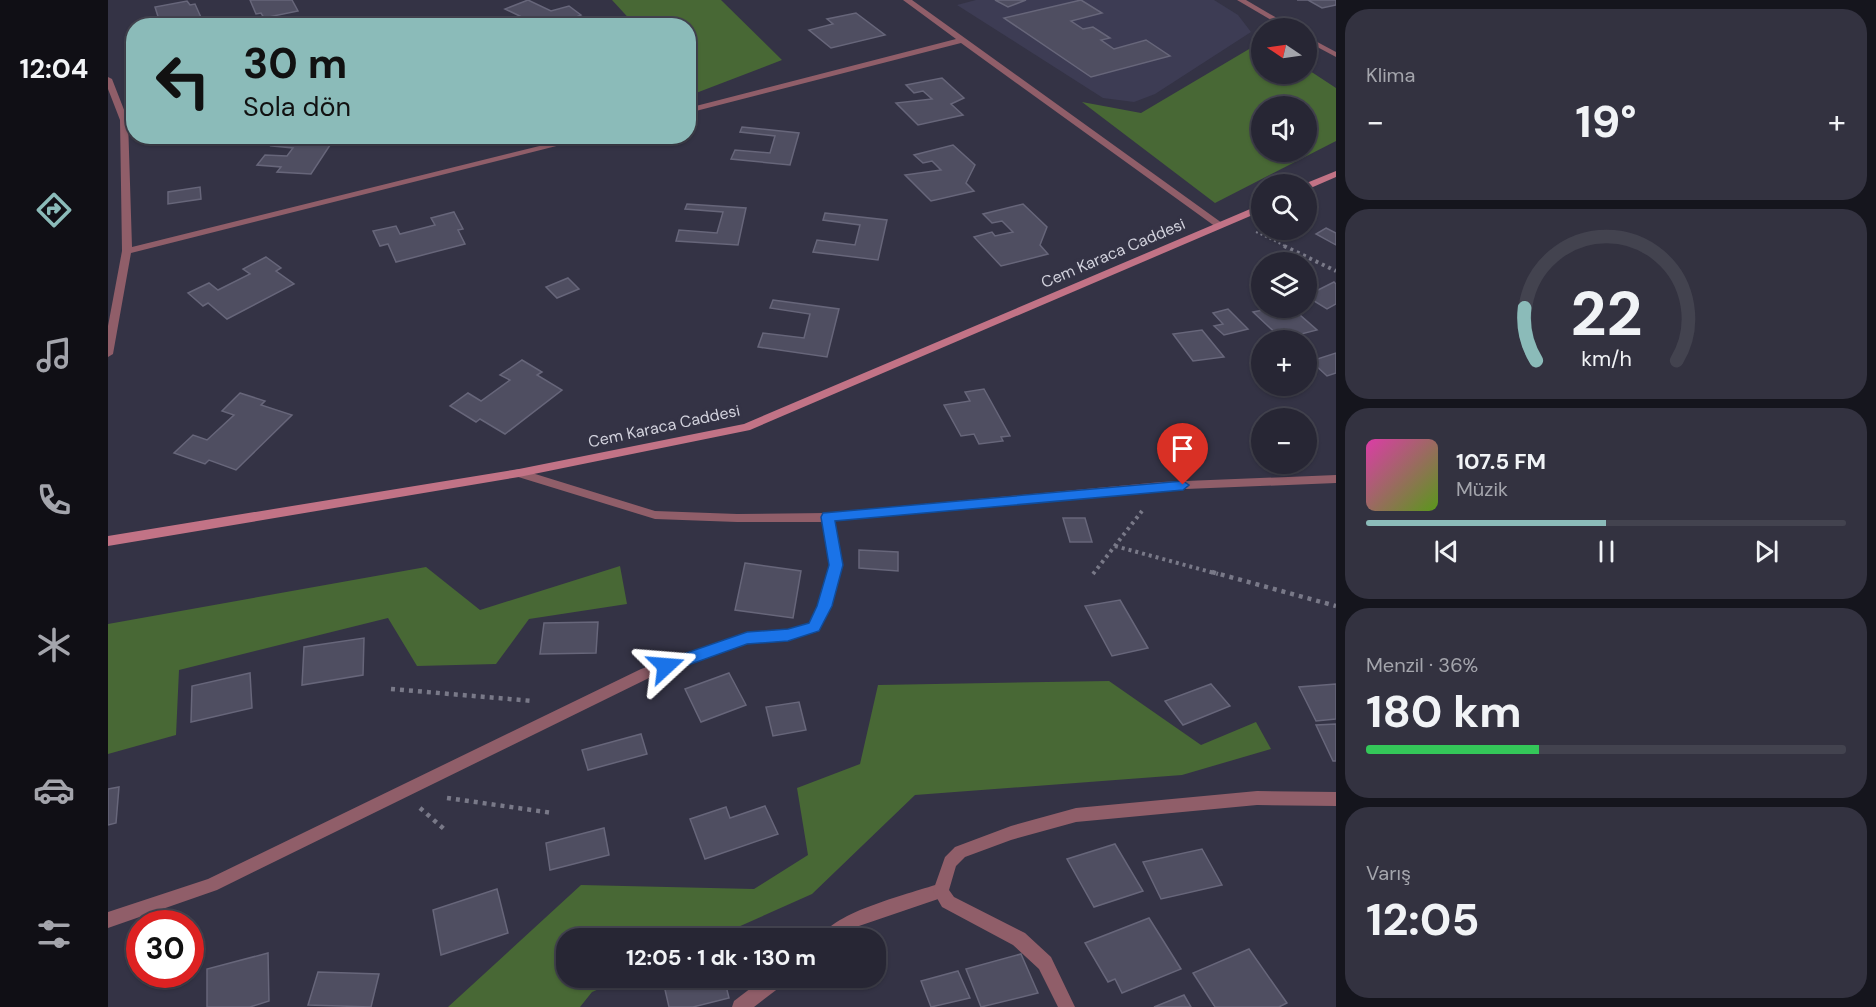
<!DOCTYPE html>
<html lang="tr">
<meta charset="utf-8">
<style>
:root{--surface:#272634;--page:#333240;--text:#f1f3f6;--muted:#a4a5ac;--line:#43434f;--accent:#8bbbb9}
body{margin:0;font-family:"DM Sans",sans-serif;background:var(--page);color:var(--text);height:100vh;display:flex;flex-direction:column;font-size:22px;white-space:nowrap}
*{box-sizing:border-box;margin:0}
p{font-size:20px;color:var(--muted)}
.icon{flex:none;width:33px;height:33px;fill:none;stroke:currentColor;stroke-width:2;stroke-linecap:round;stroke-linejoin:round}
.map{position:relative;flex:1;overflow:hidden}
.drawer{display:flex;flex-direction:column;gap:9px;padding:9px;background:#15151d;width:540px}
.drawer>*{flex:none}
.top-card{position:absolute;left:18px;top:18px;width:570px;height:126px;border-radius:24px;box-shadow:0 2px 4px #0004,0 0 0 2px var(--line);background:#8bbbb9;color:#111;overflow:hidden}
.needle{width:39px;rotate:283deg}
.tools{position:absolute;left:1143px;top:18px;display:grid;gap:12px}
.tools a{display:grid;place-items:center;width:66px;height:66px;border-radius:50%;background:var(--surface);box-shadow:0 2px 4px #0004,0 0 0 2px var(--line);font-size:30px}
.speed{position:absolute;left:18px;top:910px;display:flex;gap:12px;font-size:30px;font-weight:700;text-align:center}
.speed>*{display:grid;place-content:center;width:78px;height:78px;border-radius:50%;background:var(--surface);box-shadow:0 2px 4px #0004,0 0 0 2px var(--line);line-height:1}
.speed .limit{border:9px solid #d22;background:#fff;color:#111}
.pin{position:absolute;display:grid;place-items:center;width:51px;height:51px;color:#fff;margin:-62px -26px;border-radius:50% 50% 50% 0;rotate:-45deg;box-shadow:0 0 6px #0007}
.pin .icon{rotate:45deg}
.me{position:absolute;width:66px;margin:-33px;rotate:71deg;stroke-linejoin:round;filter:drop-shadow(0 0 4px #0008)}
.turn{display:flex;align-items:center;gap:21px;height:126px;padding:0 18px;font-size:27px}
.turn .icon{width:78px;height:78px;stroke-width:2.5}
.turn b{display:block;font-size:42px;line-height:51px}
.big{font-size:45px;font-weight:700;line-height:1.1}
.drawer .tile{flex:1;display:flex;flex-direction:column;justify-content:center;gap:9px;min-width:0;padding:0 21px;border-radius:24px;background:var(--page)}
.drawer .dial{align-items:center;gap:0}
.dial svg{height:156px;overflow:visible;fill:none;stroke:var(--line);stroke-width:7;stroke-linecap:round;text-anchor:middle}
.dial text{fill:var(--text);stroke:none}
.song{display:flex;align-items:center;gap:18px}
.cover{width:72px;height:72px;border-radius:9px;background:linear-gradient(135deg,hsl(320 70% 55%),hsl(90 70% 35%))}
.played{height:6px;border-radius:3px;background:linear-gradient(90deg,var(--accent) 50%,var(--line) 50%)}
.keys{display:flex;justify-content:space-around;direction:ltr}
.heat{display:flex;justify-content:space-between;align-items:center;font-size:33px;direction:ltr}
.charge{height:9px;border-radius:4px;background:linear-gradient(90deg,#34c759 36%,var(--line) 0)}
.trip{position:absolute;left:448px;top:928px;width:330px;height:60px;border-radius:24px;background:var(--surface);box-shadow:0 2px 4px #0004,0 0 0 2px var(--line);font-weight:700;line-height:60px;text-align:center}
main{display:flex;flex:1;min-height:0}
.menu{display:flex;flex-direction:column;width:108px;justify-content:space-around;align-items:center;background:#100f15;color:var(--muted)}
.menu .icon{width:42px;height:42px}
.menu .on{color:var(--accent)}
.menu b{font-size:27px;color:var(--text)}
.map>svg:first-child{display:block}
.built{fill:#3d3c54}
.green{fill:#486835;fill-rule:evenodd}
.building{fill:#4f4e61;stroke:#67667a;stroke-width:1.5}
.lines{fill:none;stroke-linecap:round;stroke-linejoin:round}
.path-far2{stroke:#797988;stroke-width:2;stroke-dasharray:2 3;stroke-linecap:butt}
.path-far1{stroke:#797988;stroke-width:4;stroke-dasharray:3 4;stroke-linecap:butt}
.path{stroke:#797988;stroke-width:4.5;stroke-dasharray:4 5;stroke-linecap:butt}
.lane{fill:#905e69;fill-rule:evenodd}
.street{fill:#905e69;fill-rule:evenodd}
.secondary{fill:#c27386;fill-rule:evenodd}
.route{fill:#1a73e8;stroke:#114b97;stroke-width:1.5}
.labels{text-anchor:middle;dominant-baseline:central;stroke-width:6;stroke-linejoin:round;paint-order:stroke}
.street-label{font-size:16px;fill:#d1d1dc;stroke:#343345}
</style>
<main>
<nav class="menu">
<b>12:04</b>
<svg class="icon on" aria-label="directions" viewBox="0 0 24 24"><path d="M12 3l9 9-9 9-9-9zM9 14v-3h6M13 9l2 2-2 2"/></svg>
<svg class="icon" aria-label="music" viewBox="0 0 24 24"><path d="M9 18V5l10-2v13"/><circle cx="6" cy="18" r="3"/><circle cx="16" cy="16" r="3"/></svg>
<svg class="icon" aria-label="phone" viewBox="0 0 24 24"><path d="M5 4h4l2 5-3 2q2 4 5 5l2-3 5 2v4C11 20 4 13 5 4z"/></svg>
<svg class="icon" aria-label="climate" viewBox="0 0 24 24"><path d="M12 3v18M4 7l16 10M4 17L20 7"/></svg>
<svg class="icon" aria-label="car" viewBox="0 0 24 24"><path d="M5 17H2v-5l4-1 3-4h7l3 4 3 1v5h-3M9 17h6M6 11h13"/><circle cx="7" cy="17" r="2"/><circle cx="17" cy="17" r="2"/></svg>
<svg class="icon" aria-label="filters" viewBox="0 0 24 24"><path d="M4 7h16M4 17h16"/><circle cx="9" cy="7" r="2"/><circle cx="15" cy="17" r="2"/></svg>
</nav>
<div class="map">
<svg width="1228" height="1007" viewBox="0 0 1228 1007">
<rect width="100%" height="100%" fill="#343345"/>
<path class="built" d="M868,0H1106L1130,15L1143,32L1047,94L1026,102L995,98L849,5Z"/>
<g class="green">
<path d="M504,0H613L674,60L588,93L581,85L580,26L527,25Z"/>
<path d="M1153,42L1154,74H1198L1199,69L1228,88V141L1107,203L974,102L1033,113ZM1154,106H1198V152H1154Z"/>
<path d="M512,566L519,604L421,619L388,664L309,666L280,618L71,670L68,735L0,754V624L318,567L372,610Z"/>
<path d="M1001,681L1093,745L1148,722L1163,749L1074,775L807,795L704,894L603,939H459V978H516L484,992L472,1007H340L473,885L646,889L700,855L689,788L752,764L770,685Z"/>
</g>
<g class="building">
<path d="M142,0H184L190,11L156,18L153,13L148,14Z"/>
<path d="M420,0L443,11L461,6L473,15L459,21H450L449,26H419L420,20L397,9Z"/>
<path d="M887,0H918L900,7Z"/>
<path d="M973,0L994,13L963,21L975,29L985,27L1002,38L993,40L1006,49L1038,40L1062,56L983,77L896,18Z"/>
<path d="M1189,0H1228V5L1214,8L1200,0Z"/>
<path d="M79,1L82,5L87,4L96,24L53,26L47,7Z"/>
<path d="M748,13L777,35L723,48L701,30L725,24L719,19Z"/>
<path d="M834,78L856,98L843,104L855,115L810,125L788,103L824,99L815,91L806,93L798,85Z"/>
<path d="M634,127L691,133L682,165L623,159L627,150L662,153L667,136L632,132Z"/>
<path d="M66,136H120L117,143L87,145L88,140L64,141Z"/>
<path d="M171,136H228L203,174L169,172L173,167L149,165L157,155L179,156L185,148L163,146Z"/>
<path d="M845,145L867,165L858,183L866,191L823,201L797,175L833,170L824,161L815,163L806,155Z"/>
<path d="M92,187L93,199L60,204V192Z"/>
<path d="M579,204L638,208L630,245L568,241L571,230L609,233L615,212L577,209Z"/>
<path d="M915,204L939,227L932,245L940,254L893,266L866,237L884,232L887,236L905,232L894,221L884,223L875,214Z"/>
<path d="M346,212L355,229L350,230L357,244L288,262L280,244L272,246L265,231L288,226L292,234L327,225L323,218Z"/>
<path d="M717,213L779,220L770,260L705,252L709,240L747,245L752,225L715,220Z"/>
<path d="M1218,228L1228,233V245L1208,234Z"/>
<path d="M158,257L173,268L168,271L186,284L119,319L100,303L95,306L80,293L101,283L110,290L142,274L135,269Z"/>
<path d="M460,278L471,289L449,298L438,287Z"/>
<path d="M1226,282L1228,284V304L1219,309L1198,296Z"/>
<path d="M665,300L731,309L719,357L650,347L655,333L696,338L702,314L662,308Z"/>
<path d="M1165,308H1184L1209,330L1174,339L1145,312Z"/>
<path d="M1120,309L1140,329L1116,335L1106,326L1115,324L1105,313Z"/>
<path d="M1094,330L1116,357L1085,361L1065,334Z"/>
<path d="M1228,353V373L1219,376L1203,361Z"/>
<path d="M414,360L434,372L429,375L454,390L397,434L372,419L368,422L342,406L360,393L373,401L402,380L392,375Z"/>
<path d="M876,389L902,436L893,437L895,441L871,444L866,434L853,436L836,405L862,401L857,392Z"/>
<path d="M132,393L157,401L153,405L184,415L128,470L101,460L97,464L66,453L85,435L99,440L126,415L114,411Z"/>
<path d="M955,518H977L984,542H962Z"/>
<path d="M751,550L790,552V571L751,568Z"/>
<path d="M637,563L693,571L685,618L627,610Z"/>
<path d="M1012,600L1040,648L1004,656L977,606Z"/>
<path d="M490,622L488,653L432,654L436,623Z"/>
<path d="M256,638L255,675L194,685L196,647Z"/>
<path d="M142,673L144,708L83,722L84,686Z"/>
<path d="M621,673L638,705L593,722L577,689Z"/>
<path d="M1103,684L1122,706L1075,725L1057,701Z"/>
<path d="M1228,684V719L1208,721L1191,687Z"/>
<path d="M691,702L698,730L665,736L658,707Z"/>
<path d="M1228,724V761H1225L1208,725Z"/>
<path d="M533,734L539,754L480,770L474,750Z"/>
<path d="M11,787L8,823L0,825V789Z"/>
<path d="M657,806L670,834L597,859L582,819L618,807L622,818Z"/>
<path d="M496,828L501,855L442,870L438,843Z"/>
<path d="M1007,844L1035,891L986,907L959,859Z"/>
<path d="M1094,849L1114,885L1053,899L1035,862Z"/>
<path d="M389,889L400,933L333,955L325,910Z"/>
<path d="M1041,918L1073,969L1014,993L1007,979L1000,982L977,943Z"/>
<path d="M1141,949L1179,1003L1171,1007H1107L1085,973Z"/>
<path d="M160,953L161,1001L142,1007H99V969Z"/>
<path d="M913,954L930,993L873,1007L858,969Z"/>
<path d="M850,971L862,998L823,1007L813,981Z"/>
<path d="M210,972L271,974L263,1007L200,1005Z"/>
<path d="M566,978H616L621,998L585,1007H561L555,981Z"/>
<path d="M1076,995L1083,1007H1046Z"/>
</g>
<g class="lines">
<path class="path-far2" d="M1148,232L1179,247"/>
<g class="path-far1">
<path d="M1176,246L1228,271"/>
<path d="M1007,546L1110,574"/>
<path d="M985,574L1034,511"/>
</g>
<g class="path">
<path d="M1104,572L1228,606"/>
<path d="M283,689L425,701"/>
<path d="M339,798L445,813"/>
<path d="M312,808L336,829"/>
<path d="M490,935L523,939"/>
</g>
<g class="lane">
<path d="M833,883L839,886L841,891L839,896L748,927L733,939H712C723,912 805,893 833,883Z"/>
<path d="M656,978H678L676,984L646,1007H624L626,1001Z"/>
</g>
<g class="street">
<path d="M795,0H804L1114,223V227H1108L853,43L580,113V108L848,39Z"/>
<path d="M1129,0H1138L1186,28H1177Z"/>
<path d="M1198,36L1228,52V57L1198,41Z"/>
<path d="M0,77L4,79L20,120L24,247L472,136H488L23,253L5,354L0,357V326L14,251L12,120L0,89Z"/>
<path d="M411,469L547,511L629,514L719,513L1053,482L1228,475V483L1053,490L726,521L734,565L723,606L711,631L680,640L639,643L543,677L109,890L0,928V912L100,879L533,669L639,633L680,630L701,623L711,606L722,565L714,522H629L547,519L407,476L405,473L407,470Z"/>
<path d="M1149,791L1228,792V806L1149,805L968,822L903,840L857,857L848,866L841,890L846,897L917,933L943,957L967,1007H950L931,969L905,945L834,907L825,891L837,857L847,847L903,826L968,808Z"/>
</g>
<g class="secondary">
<path d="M1228,171V177L1198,190V184H1196Z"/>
<path d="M1154,204V211L642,430L411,477L0,546V536L411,469L636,424Z"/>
</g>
</g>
<path class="route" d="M1075,481L1081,485L1075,490L727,521L735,565L724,606L711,631L680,641L639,644L558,673L550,666L552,662L639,632L680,629L701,623L709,606L721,565L713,517L715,513Z"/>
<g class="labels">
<g class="street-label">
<text transform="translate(1005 253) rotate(-23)">Cem Karaca Caddesi</text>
<text transform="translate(556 426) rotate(-12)">Cem Karaca Caddesi</text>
</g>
</g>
</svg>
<div class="tools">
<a><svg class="needle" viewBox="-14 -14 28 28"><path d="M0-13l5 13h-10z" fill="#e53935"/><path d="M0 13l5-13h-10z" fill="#a4a5ac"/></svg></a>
<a><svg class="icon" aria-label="sound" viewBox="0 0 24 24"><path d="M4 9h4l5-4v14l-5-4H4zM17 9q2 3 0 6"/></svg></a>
<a><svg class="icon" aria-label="search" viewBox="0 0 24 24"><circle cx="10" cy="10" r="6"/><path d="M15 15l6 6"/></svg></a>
<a><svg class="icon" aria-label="layers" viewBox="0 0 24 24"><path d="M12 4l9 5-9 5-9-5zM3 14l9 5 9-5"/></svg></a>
<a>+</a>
<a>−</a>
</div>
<div class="speed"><div class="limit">30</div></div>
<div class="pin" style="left:1075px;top:485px;background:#d93025"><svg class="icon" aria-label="arrive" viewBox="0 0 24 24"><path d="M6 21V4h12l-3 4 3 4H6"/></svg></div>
<svg class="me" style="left:558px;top:666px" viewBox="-20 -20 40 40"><path d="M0-17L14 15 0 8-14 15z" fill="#1a73e8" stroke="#fff" stroke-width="4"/></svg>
<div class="trip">12:05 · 1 dk · 130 m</div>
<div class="top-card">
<div class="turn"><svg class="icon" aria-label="left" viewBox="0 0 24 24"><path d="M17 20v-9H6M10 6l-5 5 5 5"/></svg><div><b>30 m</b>Sola dön</div></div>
</div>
</div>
<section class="drawer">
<div class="tile"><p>Klima</p>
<div class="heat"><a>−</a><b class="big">19°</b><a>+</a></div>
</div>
<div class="tile dial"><svg viewBox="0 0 100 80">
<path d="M14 69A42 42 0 1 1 86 69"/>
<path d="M14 69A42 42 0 0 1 8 42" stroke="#8bbbb9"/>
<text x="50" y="56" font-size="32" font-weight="700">22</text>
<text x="50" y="72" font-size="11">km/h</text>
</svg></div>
<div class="tile">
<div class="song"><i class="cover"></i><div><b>107.5 FM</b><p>Müzik</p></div></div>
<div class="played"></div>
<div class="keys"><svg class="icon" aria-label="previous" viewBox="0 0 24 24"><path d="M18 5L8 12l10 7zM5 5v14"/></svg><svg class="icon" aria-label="pause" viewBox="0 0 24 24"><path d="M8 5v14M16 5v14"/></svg><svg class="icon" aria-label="next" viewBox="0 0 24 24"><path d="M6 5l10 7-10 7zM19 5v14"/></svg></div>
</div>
<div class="tile"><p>Menzil · 36%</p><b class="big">180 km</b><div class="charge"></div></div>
<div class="tile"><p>Varış</p><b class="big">12:05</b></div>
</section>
</main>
